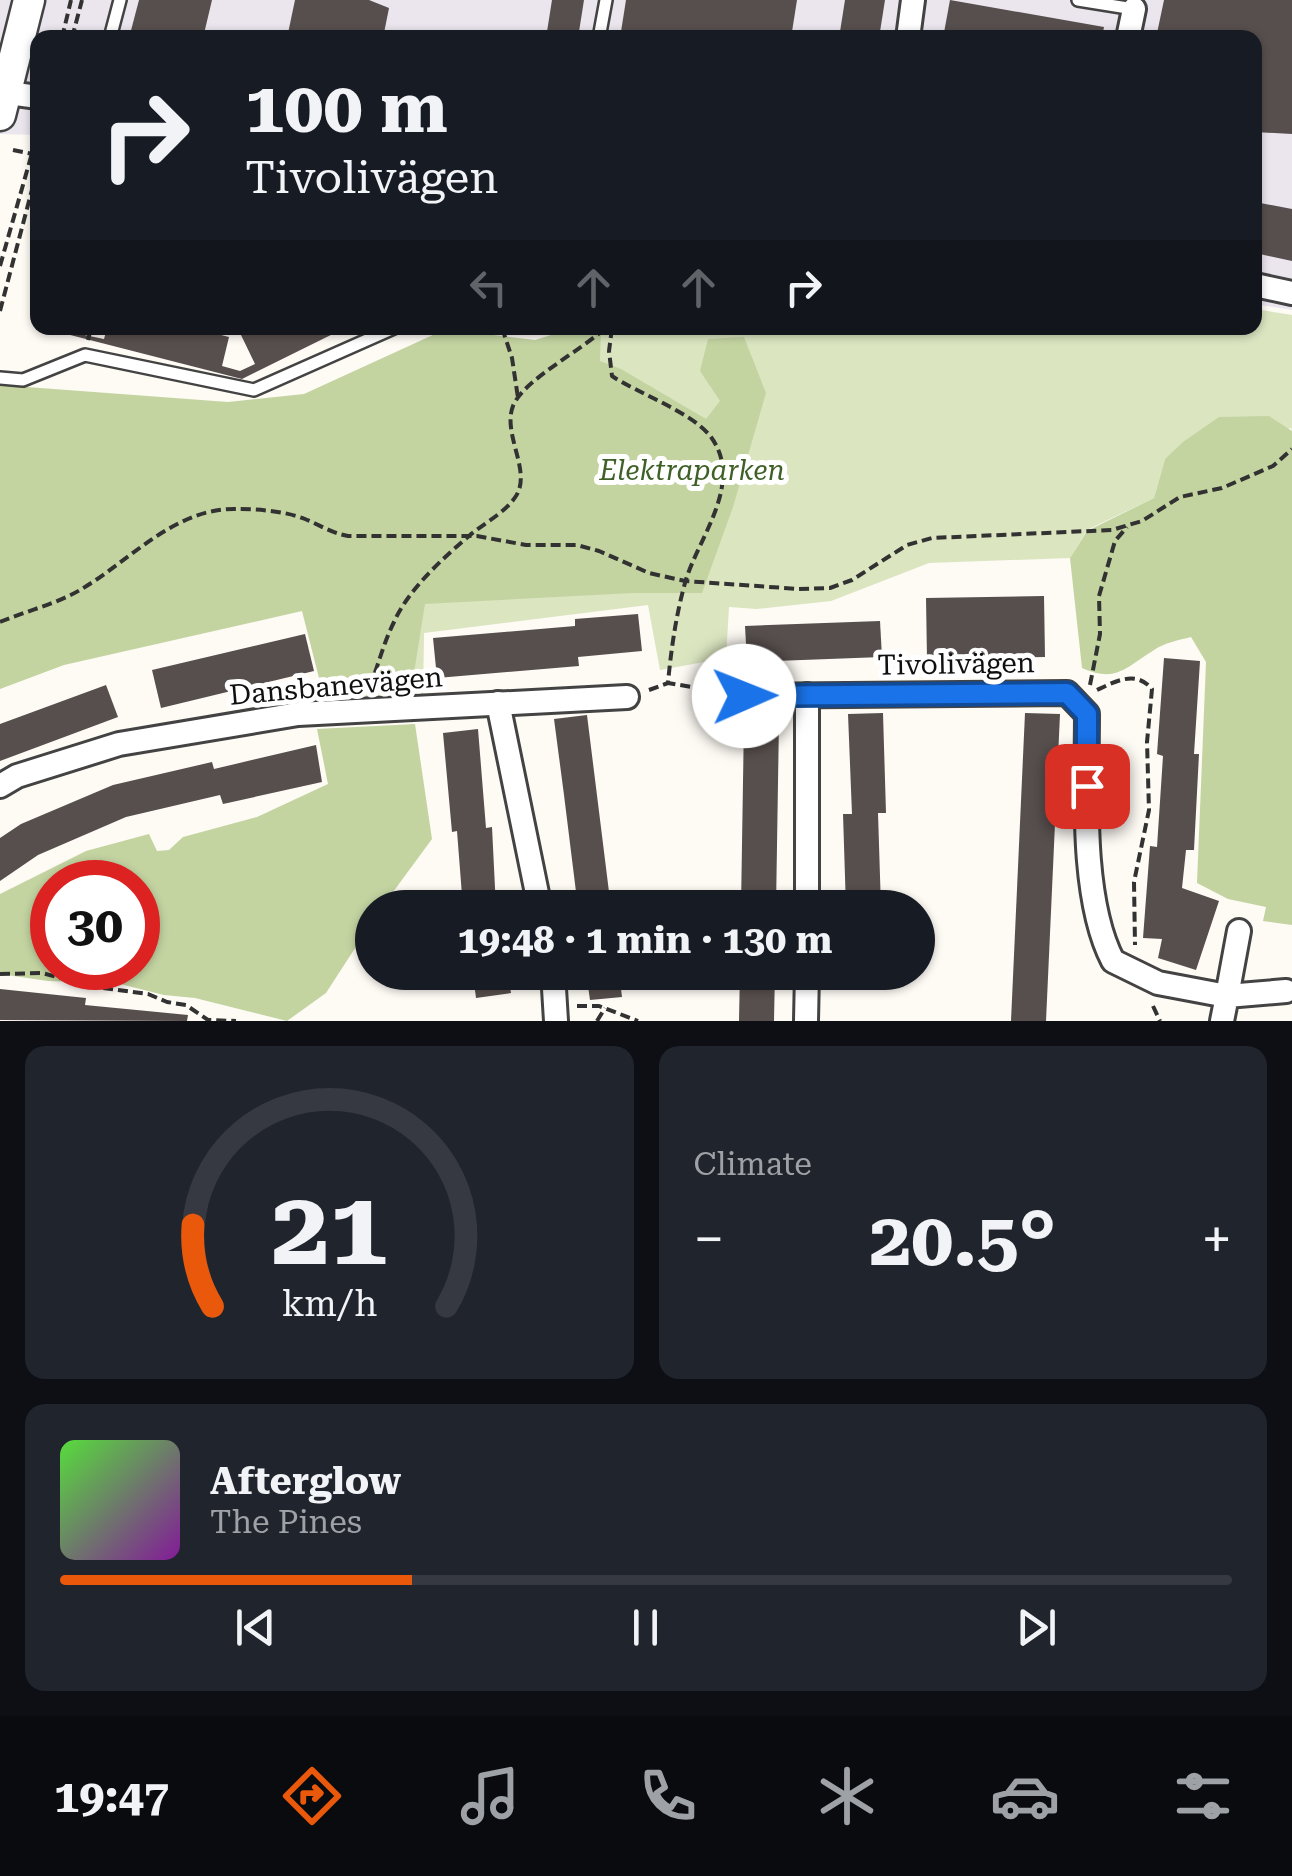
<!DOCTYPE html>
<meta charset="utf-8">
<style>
:root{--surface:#171b24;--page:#20242c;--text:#f1f3f6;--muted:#9ea1a6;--line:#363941;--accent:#ea580c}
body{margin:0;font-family:"Roboto Serif",serif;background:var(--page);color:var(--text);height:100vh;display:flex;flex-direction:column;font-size:38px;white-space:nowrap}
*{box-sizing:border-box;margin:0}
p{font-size:32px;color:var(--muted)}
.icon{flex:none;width:55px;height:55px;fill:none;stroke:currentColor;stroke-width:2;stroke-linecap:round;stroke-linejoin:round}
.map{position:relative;height:1021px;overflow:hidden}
.drawer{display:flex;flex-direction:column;gap:25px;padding:25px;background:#0d0f14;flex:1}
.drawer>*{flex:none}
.banner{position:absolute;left:30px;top:30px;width:1232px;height:305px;border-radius:20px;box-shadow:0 2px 8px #0004;background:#171b24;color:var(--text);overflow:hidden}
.speed{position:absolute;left:30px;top:860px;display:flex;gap:20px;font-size:50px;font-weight:700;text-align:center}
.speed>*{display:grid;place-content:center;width:130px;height:130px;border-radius:50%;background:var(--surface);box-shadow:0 2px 8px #0004;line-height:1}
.speed .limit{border:15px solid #d22;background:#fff;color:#111}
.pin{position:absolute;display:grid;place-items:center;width:85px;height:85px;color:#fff;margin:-42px;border-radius:20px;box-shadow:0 5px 15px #0006}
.me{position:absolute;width:110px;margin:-55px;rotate:89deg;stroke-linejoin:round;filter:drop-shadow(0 0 8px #0008)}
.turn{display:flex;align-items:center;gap:35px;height:210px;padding:0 50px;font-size:45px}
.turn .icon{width:130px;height:130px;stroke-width:2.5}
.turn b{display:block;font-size:70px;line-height:85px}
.lanes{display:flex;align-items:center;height:95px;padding:0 50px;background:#0003;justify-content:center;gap:50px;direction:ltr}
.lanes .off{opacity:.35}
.big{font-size:75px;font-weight:700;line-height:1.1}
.drawer .card{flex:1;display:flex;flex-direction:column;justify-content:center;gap:15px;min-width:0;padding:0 35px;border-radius:20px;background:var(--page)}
.drawer .dial{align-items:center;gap:0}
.dial svg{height:260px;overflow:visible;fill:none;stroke:var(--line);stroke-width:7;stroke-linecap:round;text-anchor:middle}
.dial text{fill:var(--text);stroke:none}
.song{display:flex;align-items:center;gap:30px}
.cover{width:120px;height:120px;border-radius:15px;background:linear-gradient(135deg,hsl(110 70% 55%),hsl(290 70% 35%))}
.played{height:10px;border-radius:5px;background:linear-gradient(90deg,var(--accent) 30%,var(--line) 30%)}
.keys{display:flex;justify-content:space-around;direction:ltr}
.heat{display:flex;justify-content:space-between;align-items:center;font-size:55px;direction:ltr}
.drawer .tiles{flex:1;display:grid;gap:25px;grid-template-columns:1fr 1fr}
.card:last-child{grid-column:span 2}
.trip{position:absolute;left:355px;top:890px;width:580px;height:100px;border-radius:50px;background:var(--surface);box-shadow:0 2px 8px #0004;font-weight:700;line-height:100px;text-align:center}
.menu{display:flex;height:160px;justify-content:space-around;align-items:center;background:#090b0e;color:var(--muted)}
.menu .icon{width:70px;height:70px}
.menu .on{color:var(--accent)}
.menu b{font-size:45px;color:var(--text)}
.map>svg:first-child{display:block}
.industrial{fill:#ebe5ed}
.green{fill:#dbe5c0}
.forest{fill:#c3d4a1;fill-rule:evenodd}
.building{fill:#574f4d}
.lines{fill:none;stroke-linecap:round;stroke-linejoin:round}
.service-casing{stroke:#434343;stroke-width:16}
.minor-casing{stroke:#434343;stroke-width:28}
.tertiary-casing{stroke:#434343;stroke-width:35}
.path{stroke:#323232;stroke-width:4;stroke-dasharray:10 5;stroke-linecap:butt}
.service{stroke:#fff;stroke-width:11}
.minor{stroke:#fff;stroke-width:22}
.tertiary{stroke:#fff;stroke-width:30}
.route-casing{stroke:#114b97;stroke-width:25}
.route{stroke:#1a73e8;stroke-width:18}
.labels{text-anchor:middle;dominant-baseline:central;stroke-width:10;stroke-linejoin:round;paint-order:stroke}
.park-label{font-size:28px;font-style:italic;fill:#3f6127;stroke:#fff}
.street-label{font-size:28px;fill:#101010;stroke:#fff}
</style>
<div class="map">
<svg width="1292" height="1021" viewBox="0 0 1292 1021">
<rect width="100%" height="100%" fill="#fefaf4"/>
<path class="industrial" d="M0,0H1292V310L1255,304V38H38L37,135L0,134Z"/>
<path class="green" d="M1255,309L1292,315V431L1291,428L1165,459L1154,498L1087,530L1070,558L929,563L831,601L757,609L729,607L726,658L660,670L648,605L424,633L423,696L330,699L326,650L593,328H1255Z"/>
<g class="forest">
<path d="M553,328H601L600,361L621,369L706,419L720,401L700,371L708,339L744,337L766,393L733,507L702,593H633L425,604L413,679L320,682L302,611L64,665L0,689V385L228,402L304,394L446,329L535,340L551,335Z"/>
<path d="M1269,416L1292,431V925L1263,921L1266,907L1228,899L1197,883L1206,662L1191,637C1179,640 1164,643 1154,650C1125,668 1116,683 1082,668L1070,558L1087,531L1154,498L1165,459L1183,442L1219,417Z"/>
<path d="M415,724L432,839L382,907L372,908V922L326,993L287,1021L195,998L164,995L120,984L48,981L0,974V894L86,851L149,834L157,851L169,850L183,837L257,817L328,784L317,729ZM138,882V968H52V882Z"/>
</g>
<g class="building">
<path d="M139,0H212L203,38H129Z"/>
<path d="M295,0H369L389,8L383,38H287Z"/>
<path d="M552,0H584L578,38H546Z"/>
<path d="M626,0H797L791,38H620Z"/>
<path d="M845,0H885L879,38H839Z"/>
<path d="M950,0L1104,27L1102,38H943Z"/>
<path d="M1164,0H1292V134L1255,132V38H1156Z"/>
<path d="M1255,202L1292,209V261L1255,253Z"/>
<path d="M43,328H77L75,333L104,339L107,328H194L229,337L222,366L240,371L255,364L241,335L257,328H345L242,379Z"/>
<path d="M1044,596L1045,657L927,659L926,598Z"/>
<path d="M638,614L642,651L578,657L579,666L437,678L433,638L575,626V619Z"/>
<path d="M880,621L882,657L747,662L745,626Z"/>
<path d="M305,634L314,671L161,708L152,670Z"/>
<path d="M1164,658L1200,661L1194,754H1199L1194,850H1186L1182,888L1219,901L1196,970L1158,958L1162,939L1143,938L1150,846L1157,847L1163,756L1157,754Z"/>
<path d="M106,685L118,717L0,761V724Z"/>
<path d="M883,713L886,813H878L881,908H846L843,814H852L848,714Z"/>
<path d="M1025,713L1060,714L1046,1021H1011Z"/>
<path d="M587,715L611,908H578L564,795L554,719Z"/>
<path d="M744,719L779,720L776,908H741Z"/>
<path d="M478,729L486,828L492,827L496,908H463L457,831L452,832L443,733Z"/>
<path d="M316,745L322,782L223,804L220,795L126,817L38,855L0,881V838L21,824L113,785L212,762L214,769Z"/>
<path d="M508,972L511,993L476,998L473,975Z"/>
<path d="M586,972H619L622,997L590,1000Z"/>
<path d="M740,972H775L774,1021H739Z"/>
<path d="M0,989L86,998L85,1005L188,1015L187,1021L0,1020Z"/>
</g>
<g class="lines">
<g class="service-casing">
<g id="service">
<path d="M1078,0L1134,9"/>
<path d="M110,38L120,0"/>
<path d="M599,38L606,0"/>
<path d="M0,378L23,380L85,355L254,390L394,328"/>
</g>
</g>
<g class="minor-casing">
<g id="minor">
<path d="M908,38L913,0"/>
<path d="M1128,38L1134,9"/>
<path d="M0,92L38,97"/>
<path d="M1255,285L1292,293"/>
<path d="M744,696L1067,693L1087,714C1087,786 1080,898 1113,961L1158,983L1227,996L1239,931"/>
<path d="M498,703L540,908"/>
<path d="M0,786L17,776L119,744L298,714L627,697"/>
<path d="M807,908V695"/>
<path d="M553,972L556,1021"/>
<path d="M806,1021L807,972"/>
<path d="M1222,1021L1227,996L1286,991"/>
</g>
</g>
<g class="tertiary-casing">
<path id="tertiary" d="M0,115L29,0"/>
</g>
<g class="path">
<path d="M62,38L71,0"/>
<path d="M72,38L82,0"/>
<path d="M13,150L38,155"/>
<path d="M0,266L38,132"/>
<path d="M0,311L38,167"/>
<path d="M502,328L512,358L518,398"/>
<path d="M612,328L609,351L612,376C639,394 692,412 711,437C745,484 697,539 685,583C676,615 671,650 668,683L721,692"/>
<path d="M88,340L91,328"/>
<path d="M0,622C26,611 56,604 80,590C130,561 174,508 236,509C257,509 285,511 305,519C320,525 331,533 348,536H477L526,545H577L599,551L649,573L685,581L799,589L830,588L852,580L907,545L932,538L1112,530L1142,521L1180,497L1222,488L1273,466L1292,449"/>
<path d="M1090,685L1100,634L1099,596L1115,541L1127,527"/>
<path d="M370,687C378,665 384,642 394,622C408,590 443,558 469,536C484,523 505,513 516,496C532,471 502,434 513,406C523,380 584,349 605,328"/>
<path d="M649,690L668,683"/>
<path d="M1097,690C1116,681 1136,670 1152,689L1147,742L1149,810L1134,882L1135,945"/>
<path d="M0,974L42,973L95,987L148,994L167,1002L186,1005L208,1020L236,1021"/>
<path d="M577,1006H599L638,1021"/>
<path d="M1153,1006L1160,1021"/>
<path d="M597,1021L605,1008"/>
</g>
<use href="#service" class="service"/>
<use href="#minor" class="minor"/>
<use href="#tertiary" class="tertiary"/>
</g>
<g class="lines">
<g class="route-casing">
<path id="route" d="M744,696L1067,693L1087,714V786"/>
</g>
<use href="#route" class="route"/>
</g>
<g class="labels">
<g class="park-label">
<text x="692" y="470">Elektraparken</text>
</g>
<g class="street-label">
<text transform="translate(956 664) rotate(-1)">Tivolivägen</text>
<text transform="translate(336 686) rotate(-5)">Dansbanevägen</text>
</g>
</g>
</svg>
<div class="speed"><div class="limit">30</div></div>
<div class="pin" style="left:1087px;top:786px;background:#d93025"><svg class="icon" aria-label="arrive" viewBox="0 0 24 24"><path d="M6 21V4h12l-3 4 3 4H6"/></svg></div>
<svg class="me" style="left:744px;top:696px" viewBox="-20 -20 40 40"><circle r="19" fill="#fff"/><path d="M0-13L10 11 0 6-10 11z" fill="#1a73e8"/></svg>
<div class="trip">19:48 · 1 min · 130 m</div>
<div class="banner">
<div class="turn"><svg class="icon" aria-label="right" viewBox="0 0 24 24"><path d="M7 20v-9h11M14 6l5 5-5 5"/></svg><div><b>100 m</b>Tivolivägen</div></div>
<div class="lanes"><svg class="icon off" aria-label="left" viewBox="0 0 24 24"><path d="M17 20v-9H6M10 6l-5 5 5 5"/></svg><svg class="icon off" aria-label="ahead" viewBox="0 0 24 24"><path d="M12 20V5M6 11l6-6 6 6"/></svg><svg class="icon off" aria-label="ahead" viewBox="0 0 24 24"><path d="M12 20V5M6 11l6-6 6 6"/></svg><svg class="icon" aria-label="right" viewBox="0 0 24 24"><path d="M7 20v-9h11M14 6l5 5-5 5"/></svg></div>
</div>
</div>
<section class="drawer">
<div class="tiles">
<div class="card dial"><svg viewBox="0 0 100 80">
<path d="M14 69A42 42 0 1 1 86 69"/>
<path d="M14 69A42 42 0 0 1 8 44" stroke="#ea580c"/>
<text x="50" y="56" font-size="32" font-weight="700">21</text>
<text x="50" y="72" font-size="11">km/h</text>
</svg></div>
<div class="card"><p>Climate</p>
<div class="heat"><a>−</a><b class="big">20.5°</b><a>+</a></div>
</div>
<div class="card">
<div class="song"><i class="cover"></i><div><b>Afterglow</b><p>The Pines</p></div></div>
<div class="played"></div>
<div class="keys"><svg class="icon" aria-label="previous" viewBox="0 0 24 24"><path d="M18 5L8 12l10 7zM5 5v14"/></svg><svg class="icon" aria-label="pause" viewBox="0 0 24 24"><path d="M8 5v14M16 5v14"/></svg><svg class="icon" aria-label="next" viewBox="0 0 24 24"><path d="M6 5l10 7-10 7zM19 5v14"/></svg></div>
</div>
</div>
</section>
<nav class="menu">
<b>19:47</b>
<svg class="icon on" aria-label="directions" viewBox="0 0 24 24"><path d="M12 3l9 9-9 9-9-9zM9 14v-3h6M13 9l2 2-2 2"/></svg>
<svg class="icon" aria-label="music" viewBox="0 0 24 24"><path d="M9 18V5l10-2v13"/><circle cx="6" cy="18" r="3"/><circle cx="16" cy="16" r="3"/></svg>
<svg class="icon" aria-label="phone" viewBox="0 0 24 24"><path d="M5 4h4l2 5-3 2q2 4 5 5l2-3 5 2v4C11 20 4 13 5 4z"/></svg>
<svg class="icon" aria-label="climate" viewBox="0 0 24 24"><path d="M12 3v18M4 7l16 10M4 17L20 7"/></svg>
<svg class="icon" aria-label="car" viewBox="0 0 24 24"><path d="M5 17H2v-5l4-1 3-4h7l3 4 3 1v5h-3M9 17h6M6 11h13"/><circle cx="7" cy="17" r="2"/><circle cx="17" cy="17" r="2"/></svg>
<svg class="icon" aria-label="filters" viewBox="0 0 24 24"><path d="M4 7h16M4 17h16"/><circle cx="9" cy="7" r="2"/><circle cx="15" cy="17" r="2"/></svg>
</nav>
